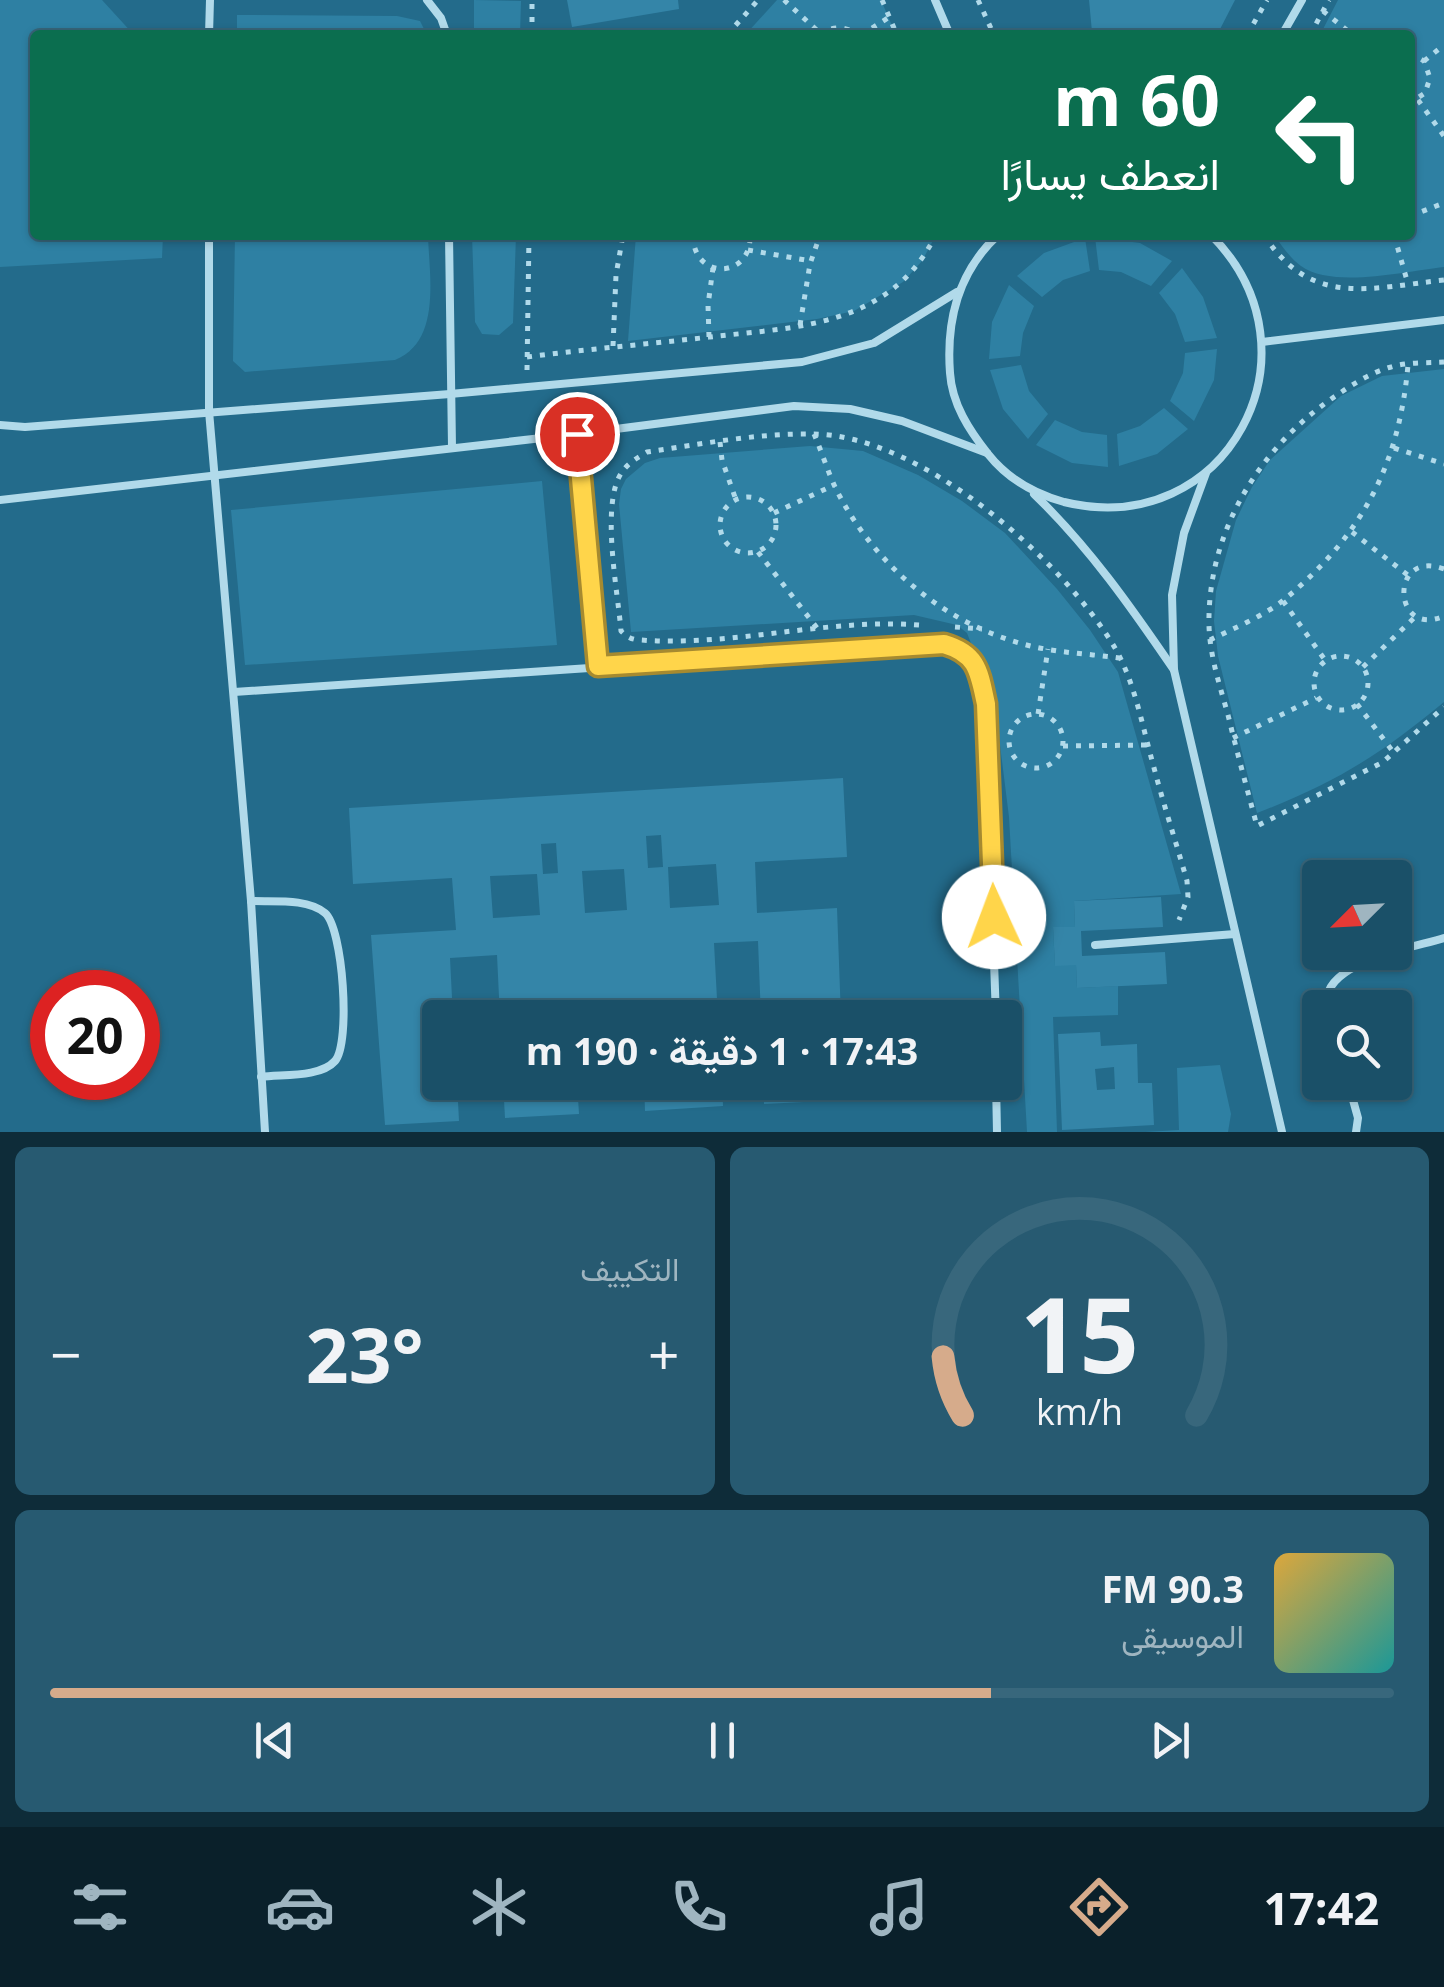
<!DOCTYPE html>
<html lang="ar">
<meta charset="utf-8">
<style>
:root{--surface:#1a5068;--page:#275a71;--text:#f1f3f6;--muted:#9fb5c0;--line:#38677c;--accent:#d6ab8b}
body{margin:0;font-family:"Open Sans",Vazirmatn,sans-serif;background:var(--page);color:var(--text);direction:rtl;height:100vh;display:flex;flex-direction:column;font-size:38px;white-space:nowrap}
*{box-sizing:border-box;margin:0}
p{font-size:32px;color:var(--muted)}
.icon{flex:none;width:55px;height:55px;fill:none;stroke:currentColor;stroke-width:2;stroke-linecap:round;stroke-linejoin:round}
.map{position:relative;height:1132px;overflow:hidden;direction:ltr}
.details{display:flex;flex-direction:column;gap:15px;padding:15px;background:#0e2c39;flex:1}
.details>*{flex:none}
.hud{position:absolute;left:30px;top:30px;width:1385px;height:210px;border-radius:10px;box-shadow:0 2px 8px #0004,0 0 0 2px var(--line);direction:rtl;background:#0b6e4f;color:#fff;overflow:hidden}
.needle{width:65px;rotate:246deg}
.fabs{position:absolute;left:1302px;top:860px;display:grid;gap:20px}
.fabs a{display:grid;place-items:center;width:110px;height:110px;border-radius:10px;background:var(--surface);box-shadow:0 2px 8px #0004,0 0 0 2px var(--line);font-size:50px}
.speed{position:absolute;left:30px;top:970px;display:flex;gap:20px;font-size:50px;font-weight:700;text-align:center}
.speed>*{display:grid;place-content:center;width:130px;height:130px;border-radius:50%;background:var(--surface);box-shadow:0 2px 8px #0004,0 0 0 2px var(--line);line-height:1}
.speed .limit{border:15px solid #d22;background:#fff;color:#111}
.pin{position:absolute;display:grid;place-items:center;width:85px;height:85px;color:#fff;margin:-42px;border:5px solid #fff;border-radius:50%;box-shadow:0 2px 10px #0007}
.me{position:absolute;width:110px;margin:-55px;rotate:358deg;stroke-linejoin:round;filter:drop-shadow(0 0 8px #0008)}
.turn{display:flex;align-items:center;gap:35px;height:210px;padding:0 30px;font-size:45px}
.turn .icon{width:130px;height:130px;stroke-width:2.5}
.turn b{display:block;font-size:70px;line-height:85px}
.big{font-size:75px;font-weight:700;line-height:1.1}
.details .widget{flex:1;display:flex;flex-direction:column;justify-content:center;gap:15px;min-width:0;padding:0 35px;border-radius:15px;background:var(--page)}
.details .dial{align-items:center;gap:0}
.dial svg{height:260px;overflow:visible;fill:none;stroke:var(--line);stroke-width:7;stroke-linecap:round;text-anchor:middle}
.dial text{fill:var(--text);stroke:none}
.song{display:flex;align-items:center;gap:30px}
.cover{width:120px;height:120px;border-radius:15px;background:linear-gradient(135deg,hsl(40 70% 55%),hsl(180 70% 35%))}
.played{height:10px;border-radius:5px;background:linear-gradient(90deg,var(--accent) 70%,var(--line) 70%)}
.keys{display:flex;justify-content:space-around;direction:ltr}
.heat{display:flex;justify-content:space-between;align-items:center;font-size:55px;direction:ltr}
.details .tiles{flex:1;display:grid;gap:15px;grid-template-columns:1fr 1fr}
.widget:last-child{grid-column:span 2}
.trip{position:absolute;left:422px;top:1000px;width:600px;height:100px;border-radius:10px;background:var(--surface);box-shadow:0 2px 8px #0004,0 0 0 2px var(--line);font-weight:700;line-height:100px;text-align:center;direction:rtl}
.menu{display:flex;height:160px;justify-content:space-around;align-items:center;background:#0a202a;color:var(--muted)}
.menu .icon{width:70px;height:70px}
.menu .on{color:var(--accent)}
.menu b{font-size:45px;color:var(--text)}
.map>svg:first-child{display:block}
.green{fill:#2e80a3}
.building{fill:#3485a8;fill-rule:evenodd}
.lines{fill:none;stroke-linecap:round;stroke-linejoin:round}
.path{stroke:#b1daea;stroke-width:5;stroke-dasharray:5 8;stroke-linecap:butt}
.service{stroke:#b1daea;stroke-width:8}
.route-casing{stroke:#a68a30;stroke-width:25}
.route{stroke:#ffd54a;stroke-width:18}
</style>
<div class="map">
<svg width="1444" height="1132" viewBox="0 0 1444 1132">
<rect width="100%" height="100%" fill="#236b8b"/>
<g class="green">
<path d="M0,0H102L134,35H35V235H163L162,258L0,267Z"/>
<path d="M474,0L521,1L520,35H474Z"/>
<path d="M777,0H881L896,35H745Z"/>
<path d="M1338,0H1444V267C1406,271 1333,289 1301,266C1290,258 1282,246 1274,235H1410V35H1320Z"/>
<path d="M237,15L397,16L420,21L427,35H237Z"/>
<path d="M235,235H428C429,275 442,341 395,360L245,372L233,361Z"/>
<path d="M472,235H516L513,323L499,335L482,334L475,322Z"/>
<path d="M636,235H936L922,261L903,282L854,311L817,319L628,341Z"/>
<path d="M1095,237L1140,243L1172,261L1151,286L1121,272L1099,270Z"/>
<path d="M1085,238L1090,271L1063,280L1042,297L1017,276L1044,253Z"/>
<path d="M1182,268L1203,297L1217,338L1185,342L1175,314L1159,293Z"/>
<path d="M1009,285L1034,306L1023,333L1020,356L989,359L992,322Z"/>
<path d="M1217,349L1214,380L1194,421L1170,401L1183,373L1185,353Z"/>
<path d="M1021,365L1029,391L1048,414L1028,439L1003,409L990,370Z"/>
<path d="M1444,369V702C1380,755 1335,783 1257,813L1218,656L1214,621L1216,591L1236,520L1252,487L1270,460L1341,396L1382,376Z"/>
<path d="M1164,408L1188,429L1157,454L1119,466L1117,434L1140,426Z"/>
<path d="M1055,420L1082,432L1107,435L1108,467L1072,463L1036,445Z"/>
<path d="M810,446L863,451L918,475L962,501L1005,533L1057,589L1090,630L1118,672L1181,894L1074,901L1075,927L1053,928L1055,965H1076L1077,988L1118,986V1015L1053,1017L1057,1132H1027L1009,817L999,737L988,687L967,633L957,625L914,615L631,632L619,504L621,489L626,479L645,463L660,458Z"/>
<path d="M542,481L557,645L245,665L231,510Z"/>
<path d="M1220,1065L1231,1114L1228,1132H1145L1179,1130L1177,1068Z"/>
</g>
<g class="building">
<path d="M567,0H678L679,9L572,27Z"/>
<path d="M1089,0H1235L1217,35L1092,32Z"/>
<path d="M843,778L847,857L755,862L757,913L837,908L841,1018H761L758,941L714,943L718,1018H640V1000L621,1016L590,1018L573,1006L574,1018H500L497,955L450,958L453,1018H440V1082H457L459,1121L385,1125L371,935L456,930L452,878L353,884L349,808ZM661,835L663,867L648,868L646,836ZM556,843L558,873L543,874L541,844ZM716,864L719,905L670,908L668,867ZM624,869L627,910L585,913L582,871ZM537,874L540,915L493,918L490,876Z"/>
<path d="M1161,897L1163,927L1081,931L1082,956L1165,952L1167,984L1077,988L1076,965L1055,966L1053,927H1075L1074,901Z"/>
<path d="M1100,1032L1101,1046L1137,1044L1138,1083H1152L1154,1125L1062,1130L1058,1034ZM1114,1067L1115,1089L1097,1090L1095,1069Z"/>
<path d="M503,1082H577L579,1114L505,1118Z"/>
<path d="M644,1082H722L723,1106L645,1111Z"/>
<path d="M763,1082H843L844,1100L764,1104Z"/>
</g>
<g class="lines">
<g class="path">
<path d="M784,0L821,34"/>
<path d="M882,0L897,35"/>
<path d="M978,0L994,35"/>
<path d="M1323,11L1353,35"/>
<path d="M532,35V0"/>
<path d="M727,35L758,0"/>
<path d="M820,35C832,25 846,26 858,35"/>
<path d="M861,35L888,18"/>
<path d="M1247,35L1267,0"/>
<path d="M1310,35L1329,0"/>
<path d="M1410,53L1424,61L1430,78L1425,93L1410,103"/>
<path d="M1424,61L1444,45"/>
<path d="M1418,100L1444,136"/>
<path d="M1410,216L1444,203"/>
<path d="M693,235C693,281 752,279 750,235"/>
<path d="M1264,235C1311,308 1370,288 1444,280"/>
<path d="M1394,235L1408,284"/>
<path d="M748,250L811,261"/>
<path d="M800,325L810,264L820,235"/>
<path d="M709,337L708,305L713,268"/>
<path d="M613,346L616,275L623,235"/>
<path d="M527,357C588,349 649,344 710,337C767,330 831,329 881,297C907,281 922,261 936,235"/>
<path d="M1444,362C1427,363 1407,362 1391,367C1372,372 1353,384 1337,395C1260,446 1207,532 1209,626C1210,657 1220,686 1228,715C1237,752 1247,789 1257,826L1383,762L1444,707"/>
<path d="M527,370L529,235"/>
<path d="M814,434C822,452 828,473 837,491C877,569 950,628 1035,647C1062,653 1091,654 1119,658"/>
<path d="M720,442L722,460L736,500"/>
<path d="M1394,448L1444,464"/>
<circle cx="748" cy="525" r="28"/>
<path d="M774,513L834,485"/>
<path d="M1352,532L1409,576"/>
<path d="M758,552L817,628"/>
<path d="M1444,569C1389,548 1392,639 1444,616"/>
<path d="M1283,601L1325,660"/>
<path d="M919,625C826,618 733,647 641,640C632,640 627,637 621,631C618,592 600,503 622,472C628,463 637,458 647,452C701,444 759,433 813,434C921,435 1063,560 1115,648C1135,683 1142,725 1153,764C1163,803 1176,842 1187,881L1188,897L1179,920"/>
<path d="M955,627L982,629"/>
<path d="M1210,640C1234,628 1264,616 1285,599C1363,534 1399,465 1408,365"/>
<circle cx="1341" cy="683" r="27"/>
<path d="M1363,667L1416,616"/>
<path d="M1357,704L1394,753"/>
<path d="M1038,714L1048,649"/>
<circle cx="1036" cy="741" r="27"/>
<path d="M1233,738L1316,698"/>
<path d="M1063,746L1148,745"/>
</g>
<g class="service">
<path d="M427,0L441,18L447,35"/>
<path d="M935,0L950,35"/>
<path d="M209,35L210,0"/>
<path d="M1282,35L1302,0"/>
<path d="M209,235V411L251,901L265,1132"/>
<path d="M449,235L452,447"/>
<path d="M998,235C958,272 946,320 950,373C952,404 969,430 988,454C1007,478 1035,494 1064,502C1226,542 1328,352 1211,235"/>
<path d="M1262,342L1444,320"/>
<path d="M0,425L25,427L450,394L802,362L874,343L957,292"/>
<path d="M577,434L598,665"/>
<path d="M1206,473L1184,533L1172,595L1174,670L1282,1132"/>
<path d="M1034,494C1089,547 1131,607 1174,670"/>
<path d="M0,500L577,434L794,406L850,409L902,421L987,453"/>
<path d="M234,692L944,644C978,654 979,672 985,704L996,1018"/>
<path d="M251,901C274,902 307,898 325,913C343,928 351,1043 335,1061C320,1078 281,1074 261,1077"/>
<path d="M1095,945L1235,934"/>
<path d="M1328,1008C1316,963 1413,948 1444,938"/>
<path d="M996,1082L997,1132"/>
<path d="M1348,1082L1358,1118L1356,1132"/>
</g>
</g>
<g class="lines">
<g class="route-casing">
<path id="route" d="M577,434L598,666L944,644C978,654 979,672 986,704L994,917"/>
</g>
<use href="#route" class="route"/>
</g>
</svg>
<div class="fabs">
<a><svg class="needle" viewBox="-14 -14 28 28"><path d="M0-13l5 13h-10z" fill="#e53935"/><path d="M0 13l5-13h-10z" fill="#9fb5c0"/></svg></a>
<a><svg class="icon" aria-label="search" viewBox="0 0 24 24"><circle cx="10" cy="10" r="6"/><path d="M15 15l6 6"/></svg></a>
</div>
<div class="speed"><div class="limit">20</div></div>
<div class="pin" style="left:577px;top:434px;background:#d93025"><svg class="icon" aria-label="arrive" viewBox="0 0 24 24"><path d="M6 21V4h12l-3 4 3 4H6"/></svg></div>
<svg class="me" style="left:994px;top:917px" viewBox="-20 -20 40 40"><circle r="19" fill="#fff"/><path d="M0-13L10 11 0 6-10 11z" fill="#ffd54a"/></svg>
<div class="trip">17:43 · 1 دقيقة · 190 m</div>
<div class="hud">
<div class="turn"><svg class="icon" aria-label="left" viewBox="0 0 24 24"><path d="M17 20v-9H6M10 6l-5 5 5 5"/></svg><div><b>60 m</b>انعطف يسارًا</div></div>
</div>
</div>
<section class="details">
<div class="tiles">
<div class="widget dial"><svg viewBox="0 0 100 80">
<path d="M14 69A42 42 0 1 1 86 69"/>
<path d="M14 69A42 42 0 0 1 8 51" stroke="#d6ab8b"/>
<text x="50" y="56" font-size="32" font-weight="700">15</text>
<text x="50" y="72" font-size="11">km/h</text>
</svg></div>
<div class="widget"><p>التكييف</p>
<div class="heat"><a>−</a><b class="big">23°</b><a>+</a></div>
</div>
<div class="widget">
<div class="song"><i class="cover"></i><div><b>90.3 FM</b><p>الموسيقى</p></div></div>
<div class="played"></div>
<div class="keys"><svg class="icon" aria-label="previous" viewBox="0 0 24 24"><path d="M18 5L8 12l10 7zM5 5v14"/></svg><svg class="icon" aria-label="pause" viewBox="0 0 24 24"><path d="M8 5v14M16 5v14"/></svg><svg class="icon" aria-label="next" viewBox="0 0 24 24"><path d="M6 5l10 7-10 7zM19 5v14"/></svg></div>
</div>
</div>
</section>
<nav class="menu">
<b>17:42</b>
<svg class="icon on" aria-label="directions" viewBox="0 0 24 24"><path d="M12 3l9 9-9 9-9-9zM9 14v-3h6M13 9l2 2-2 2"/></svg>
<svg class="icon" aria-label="music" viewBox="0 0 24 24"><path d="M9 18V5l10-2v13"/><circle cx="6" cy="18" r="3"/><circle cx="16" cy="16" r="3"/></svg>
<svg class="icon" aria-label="phone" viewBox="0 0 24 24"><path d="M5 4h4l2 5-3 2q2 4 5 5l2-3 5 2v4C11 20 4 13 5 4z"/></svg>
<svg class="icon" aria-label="climate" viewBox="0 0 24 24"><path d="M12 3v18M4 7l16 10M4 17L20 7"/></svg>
<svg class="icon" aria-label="car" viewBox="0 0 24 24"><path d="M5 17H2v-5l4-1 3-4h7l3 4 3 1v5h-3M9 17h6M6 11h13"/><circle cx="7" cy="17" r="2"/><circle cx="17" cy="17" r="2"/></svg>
<svg class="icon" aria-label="filters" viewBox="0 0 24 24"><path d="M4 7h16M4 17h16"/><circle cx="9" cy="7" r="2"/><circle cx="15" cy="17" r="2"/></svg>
</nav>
